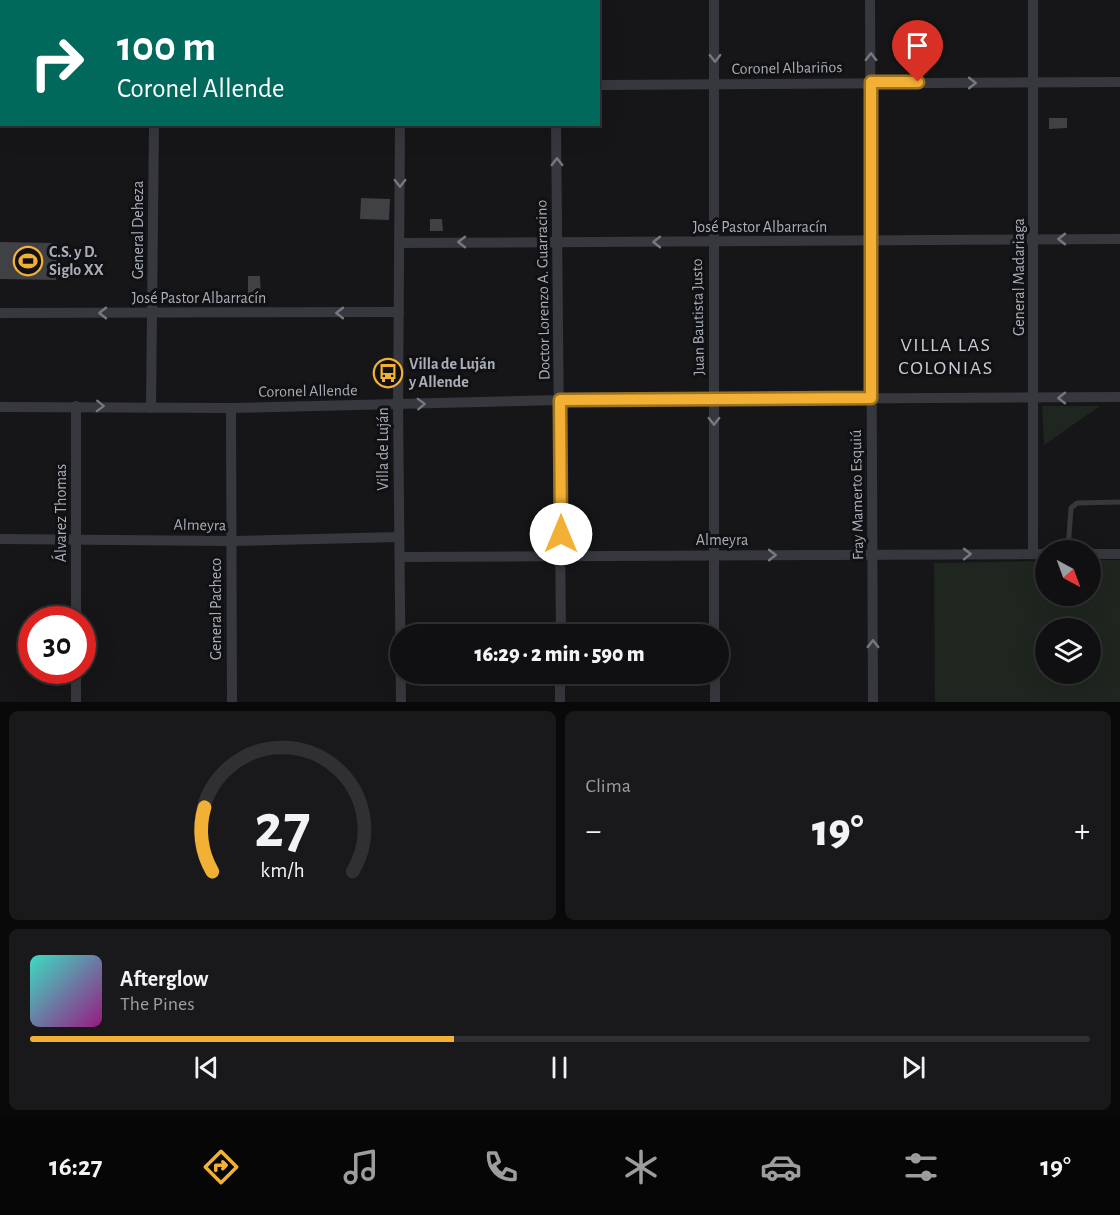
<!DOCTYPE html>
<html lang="es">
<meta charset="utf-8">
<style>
:root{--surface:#101012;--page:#19191b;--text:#f1f3f6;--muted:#9c9d9f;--line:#303032;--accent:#f2b134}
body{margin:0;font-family:"Alegreya Sans",sans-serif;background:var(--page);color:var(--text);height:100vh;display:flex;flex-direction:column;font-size:22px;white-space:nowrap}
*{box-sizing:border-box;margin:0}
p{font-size:20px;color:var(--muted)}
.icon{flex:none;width:33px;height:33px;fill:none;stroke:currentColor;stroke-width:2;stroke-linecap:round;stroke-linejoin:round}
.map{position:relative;height:702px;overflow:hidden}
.panel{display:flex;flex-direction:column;gap:9px;padding:9px;background:#09090a;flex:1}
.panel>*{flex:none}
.top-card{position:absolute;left:0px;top:0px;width:600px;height:126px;box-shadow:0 6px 24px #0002,0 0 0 2px var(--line);background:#00695c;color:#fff;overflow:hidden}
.needle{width:39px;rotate:139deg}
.tools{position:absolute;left:1035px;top:540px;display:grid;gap:12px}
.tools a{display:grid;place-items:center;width:66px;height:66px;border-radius:50%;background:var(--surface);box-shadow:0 6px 24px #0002,0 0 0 2px var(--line);font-size:30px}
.speed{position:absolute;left:18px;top:606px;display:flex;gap:12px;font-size:30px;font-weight:700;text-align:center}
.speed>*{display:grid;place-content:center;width:78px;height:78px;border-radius:50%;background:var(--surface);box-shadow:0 6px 24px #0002,0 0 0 2px var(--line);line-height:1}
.speed .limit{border:9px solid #d22;background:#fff;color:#111}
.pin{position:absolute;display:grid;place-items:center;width:51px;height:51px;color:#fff;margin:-62px -26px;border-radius:50% 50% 50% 0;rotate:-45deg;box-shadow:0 0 6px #0007}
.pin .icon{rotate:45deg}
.me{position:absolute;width:66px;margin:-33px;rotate:0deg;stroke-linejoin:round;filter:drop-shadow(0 0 4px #0008)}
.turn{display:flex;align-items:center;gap:21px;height:126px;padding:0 18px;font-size:27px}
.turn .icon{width:78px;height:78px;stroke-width:2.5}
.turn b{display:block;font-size:42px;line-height:51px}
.big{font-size:45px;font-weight:800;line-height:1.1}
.panel .card{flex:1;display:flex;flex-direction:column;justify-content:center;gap:9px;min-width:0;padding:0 21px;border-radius:9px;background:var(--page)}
.panel .dial{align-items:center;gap:0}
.dial svg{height:156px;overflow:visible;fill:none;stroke:var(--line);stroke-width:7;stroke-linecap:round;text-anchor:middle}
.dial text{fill:var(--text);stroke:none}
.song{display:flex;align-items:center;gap:18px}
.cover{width:72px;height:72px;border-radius:9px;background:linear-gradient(135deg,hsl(170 70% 55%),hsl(310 70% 35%))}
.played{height:6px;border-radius:3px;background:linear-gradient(90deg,var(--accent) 40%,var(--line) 40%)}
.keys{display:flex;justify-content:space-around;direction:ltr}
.heat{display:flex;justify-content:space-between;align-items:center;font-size:33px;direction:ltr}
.panel .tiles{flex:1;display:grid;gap:9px;grid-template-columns:1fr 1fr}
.card:last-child{grid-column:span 2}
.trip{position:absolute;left:390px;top:624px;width:339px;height:60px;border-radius:30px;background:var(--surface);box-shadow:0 6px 24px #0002,0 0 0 2px var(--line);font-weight:800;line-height:60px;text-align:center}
.tab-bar{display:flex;height:96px;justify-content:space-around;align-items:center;background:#060607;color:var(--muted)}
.tab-bar .icon{width:42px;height:42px}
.tab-bar .on{color:var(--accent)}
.tab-bar b{font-size:27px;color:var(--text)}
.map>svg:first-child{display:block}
.green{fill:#1e261f;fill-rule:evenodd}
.building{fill:#404145}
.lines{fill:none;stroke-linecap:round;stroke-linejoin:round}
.service{stroke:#37383d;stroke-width:5}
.minor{stroke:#37383d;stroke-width:10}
.oneway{stroke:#757881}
.route-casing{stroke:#9d7322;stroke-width:15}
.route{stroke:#f2b134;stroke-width:10}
.labels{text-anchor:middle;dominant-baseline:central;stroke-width:6;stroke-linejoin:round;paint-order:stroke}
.street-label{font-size:16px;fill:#a8adb8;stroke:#111113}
.poi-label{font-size:16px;font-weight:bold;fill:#a8adb8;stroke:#111113;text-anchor:start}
.quarter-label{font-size:20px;letter-spacing:1.5px;fill:#c9ccd4;stroke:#111113}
</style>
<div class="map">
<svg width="1120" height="702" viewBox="0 0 1120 702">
<rect width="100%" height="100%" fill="#161618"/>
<g class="green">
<path d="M1042,406H1100L1044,445Z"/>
<path d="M1091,560H1120V702H935L934,563L1045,561L1046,596H1090ZM1046,628H1090V674H1046Z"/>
</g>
<g class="building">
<path d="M1049,118H1067V128L1049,129Z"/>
<path d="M361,198L390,199L389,220L360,219Z"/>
<path d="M430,219H442L443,231H430Z"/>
<path d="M0,242L57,243L56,280L0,279Z"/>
<path d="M248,276H260L261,301H248Z"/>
</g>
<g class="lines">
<path class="service" d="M1068,550L1071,508L1077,503L1120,502"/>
<g class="minor">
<path d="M400,0V2"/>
<path d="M714,0V634"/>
<path d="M870,0L873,702"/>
<path d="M155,2V0"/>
<path d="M557,2V0"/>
<path d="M598,85L1120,82"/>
<path d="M0,118H2"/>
<path d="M400,124L398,405L401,702"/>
<path d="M556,124L561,634"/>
<path d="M400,243L1120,239"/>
<path d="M0,313L399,312"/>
<path d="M76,406V620"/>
<path d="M0,407L231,408L560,400L1120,397"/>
<path d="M151,408L154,124"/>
<path d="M231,408L232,702"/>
<path d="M0,539L231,541L399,537"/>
<path d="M1033,554V0"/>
<path d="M1090,554H1120"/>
<path d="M400,557L1046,554"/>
<path d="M76,670V702"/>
<path d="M715,674V702"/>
<path d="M560,702V674"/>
</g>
</g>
<defs><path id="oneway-chevron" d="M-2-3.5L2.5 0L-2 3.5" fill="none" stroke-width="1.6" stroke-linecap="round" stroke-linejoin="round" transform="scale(1.5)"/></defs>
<g class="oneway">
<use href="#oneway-chevron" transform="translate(871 57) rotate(-91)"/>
<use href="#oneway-chevron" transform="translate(715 58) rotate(89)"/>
<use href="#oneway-chevron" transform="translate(972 83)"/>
<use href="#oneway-chevron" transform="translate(557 162) rotate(-90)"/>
<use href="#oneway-chevron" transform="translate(400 183) rotate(90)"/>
<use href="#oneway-chevron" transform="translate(1062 239) rotate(-180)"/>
<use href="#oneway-chevron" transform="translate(462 242) rotate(180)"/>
<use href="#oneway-chevron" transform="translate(657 242) rotate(-180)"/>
<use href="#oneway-chevron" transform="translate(103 313) rotate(-180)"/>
<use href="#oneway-chevron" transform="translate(340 313) rotate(180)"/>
<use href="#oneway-chevron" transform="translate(1062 398) rotate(180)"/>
<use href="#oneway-chevron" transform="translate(421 404) rotate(-2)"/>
<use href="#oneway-chevron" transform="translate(100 406) rotate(2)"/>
<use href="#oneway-chevron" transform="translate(714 421) rotate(90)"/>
<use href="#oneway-chevron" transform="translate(967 554)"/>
<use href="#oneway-chevron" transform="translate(772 555)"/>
<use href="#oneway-chevron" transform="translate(873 644) rotate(-90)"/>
</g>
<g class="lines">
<g class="route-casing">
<path id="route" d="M561,534L560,400L871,398V82H918"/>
</g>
<use href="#route" class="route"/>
</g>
<defs>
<g id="stadium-ring" transform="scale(1.5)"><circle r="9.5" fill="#111113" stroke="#f2b134" stroke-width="1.5"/><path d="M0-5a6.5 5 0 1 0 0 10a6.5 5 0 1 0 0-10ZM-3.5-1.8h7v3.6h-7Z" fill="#f2b134"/></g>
<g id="bus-ring" transform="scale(1.5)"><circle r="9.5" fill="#111113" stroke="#f2b134" stroke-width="1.5"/><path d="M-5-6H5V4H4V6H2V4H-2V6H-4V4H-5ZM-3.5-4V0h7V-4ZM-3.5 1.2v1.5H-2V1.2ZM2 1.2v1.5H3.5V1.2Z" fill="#f2b134"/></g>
</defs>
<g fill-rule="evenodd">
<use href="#stadium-ring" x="28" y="261"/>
<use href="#bus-ring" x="388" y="373"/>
</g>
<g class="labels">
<g class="street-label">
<text transform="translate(787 68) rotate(-1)">Coronel Albariños</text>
<text x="760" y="227">José Pastor Albarracín</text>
<text transform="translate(138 230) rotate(-90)">General Deheza</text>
<text transform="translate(1019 277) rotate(-90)">General Madariaga</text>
<text transform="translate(543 290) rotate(-91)">Doctor Lorenzo A. Guarracino</text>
<text x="199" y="298">José Pastor Albarracín</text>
<text transform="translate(698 317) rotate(-91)">Juan Bautista Justo</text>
<text transform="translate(308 391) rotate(-1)">Coronel Allende</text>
<text transform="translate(383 449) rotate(-90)">Villa de Luján</text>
<text transform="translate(857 495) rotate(-91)">Fray Mamerto Esquiú</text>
<text transform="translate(61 513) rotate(-90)">Álvarez Thomas</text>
<text transform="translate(200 525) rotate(1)">Almeyra</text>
<text x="722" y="540">Almeyra</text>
<text transform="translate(216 609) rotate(-90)">General Pacheco</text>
</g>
<g class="poi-label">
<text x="49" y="252">C.S. y D.<tspan x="49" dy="18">Siglo XX</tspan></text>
<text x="409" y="364">Villa de Luján<tspan x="409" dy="18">y Allende</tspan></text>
</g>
<g class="quarter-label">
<text x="946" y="345">VILLA LAS<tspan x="946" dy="23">COLONIAS</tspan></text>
</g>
</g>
</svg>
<div class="tools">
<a><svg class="needle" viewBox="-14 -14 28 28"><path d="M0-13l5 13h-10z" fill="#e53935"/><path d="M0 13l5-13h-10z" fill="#9c9d9f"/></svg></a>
<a><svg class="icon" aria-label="layers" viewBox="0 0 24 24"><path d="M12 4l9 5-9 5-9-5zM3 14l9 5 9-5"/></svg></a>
</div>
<div class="speed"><div class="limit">30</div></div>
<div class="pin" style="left:918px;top:82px;background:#d93025"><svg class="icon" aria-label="arrive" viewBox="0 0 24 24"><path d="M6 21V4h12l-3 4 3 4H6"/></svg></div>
<svg class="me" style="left:561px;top:534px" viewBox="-20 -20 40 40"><circle r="19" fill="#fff"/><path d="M0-13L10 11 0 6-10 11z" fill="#f2b134"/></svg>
<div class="trip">16:29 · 2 min · 590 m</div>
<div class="top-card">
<div class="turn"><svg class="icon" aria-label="right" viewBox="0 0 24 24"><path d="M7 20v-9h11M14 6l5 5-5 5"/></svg><div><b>100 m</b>Coronel Allende</div></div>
</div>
</div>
<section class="panel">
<div class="tiles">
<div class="card dial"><svg viewBox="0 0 100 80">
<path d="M14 69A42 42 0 1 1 86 69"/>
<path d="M14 69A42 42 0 0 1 10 36" stroke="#f2b134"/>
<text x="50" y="56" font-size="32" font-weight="700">27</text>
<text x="50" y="72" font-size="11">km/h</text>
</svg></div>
<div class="card"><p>Clima</p>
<div class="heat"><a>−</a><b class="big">19°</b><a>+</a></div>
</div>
<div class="card">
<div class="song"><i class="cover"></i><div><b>Afterglow</b><p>The Pines</p></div></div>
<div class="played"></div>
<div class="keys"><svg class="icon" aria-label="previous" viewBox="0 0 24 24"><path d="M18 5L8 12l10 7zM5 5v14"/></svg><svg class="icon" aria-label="pause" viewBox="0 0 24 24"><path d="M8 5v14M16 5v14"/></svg><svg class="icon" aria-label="next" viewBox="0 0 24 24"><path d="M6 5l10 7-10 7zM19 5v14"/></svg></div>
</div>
</div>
</section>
<nav class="tab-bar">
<b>16:27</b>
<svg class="icon on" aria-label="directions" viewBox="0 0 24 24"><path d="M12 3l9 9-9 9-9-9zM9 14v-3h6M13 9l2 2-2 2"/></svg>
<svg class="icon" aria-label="music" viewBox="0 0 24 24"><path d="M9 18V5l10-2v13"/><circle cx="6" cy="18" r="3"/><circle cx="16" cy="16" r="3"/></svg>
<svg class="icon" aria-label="phone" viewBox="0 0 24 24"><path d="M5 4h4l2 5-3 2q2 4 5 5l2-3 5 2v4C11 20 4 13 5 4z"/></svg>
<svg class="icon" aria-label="climate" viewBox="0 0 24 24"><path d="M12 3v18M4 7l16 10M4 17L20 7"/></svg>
<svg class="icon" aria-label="car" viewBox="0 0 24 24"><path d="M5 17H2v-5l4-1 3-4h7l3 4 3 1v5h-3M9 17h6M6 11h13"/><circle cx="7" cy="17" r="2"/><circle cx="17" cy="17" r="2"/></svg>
<svg class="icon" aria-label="filters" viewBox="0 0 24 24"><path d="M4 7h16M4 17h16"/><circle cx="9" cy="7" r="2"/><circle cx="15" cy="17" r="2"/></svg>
<b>19°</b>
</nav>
